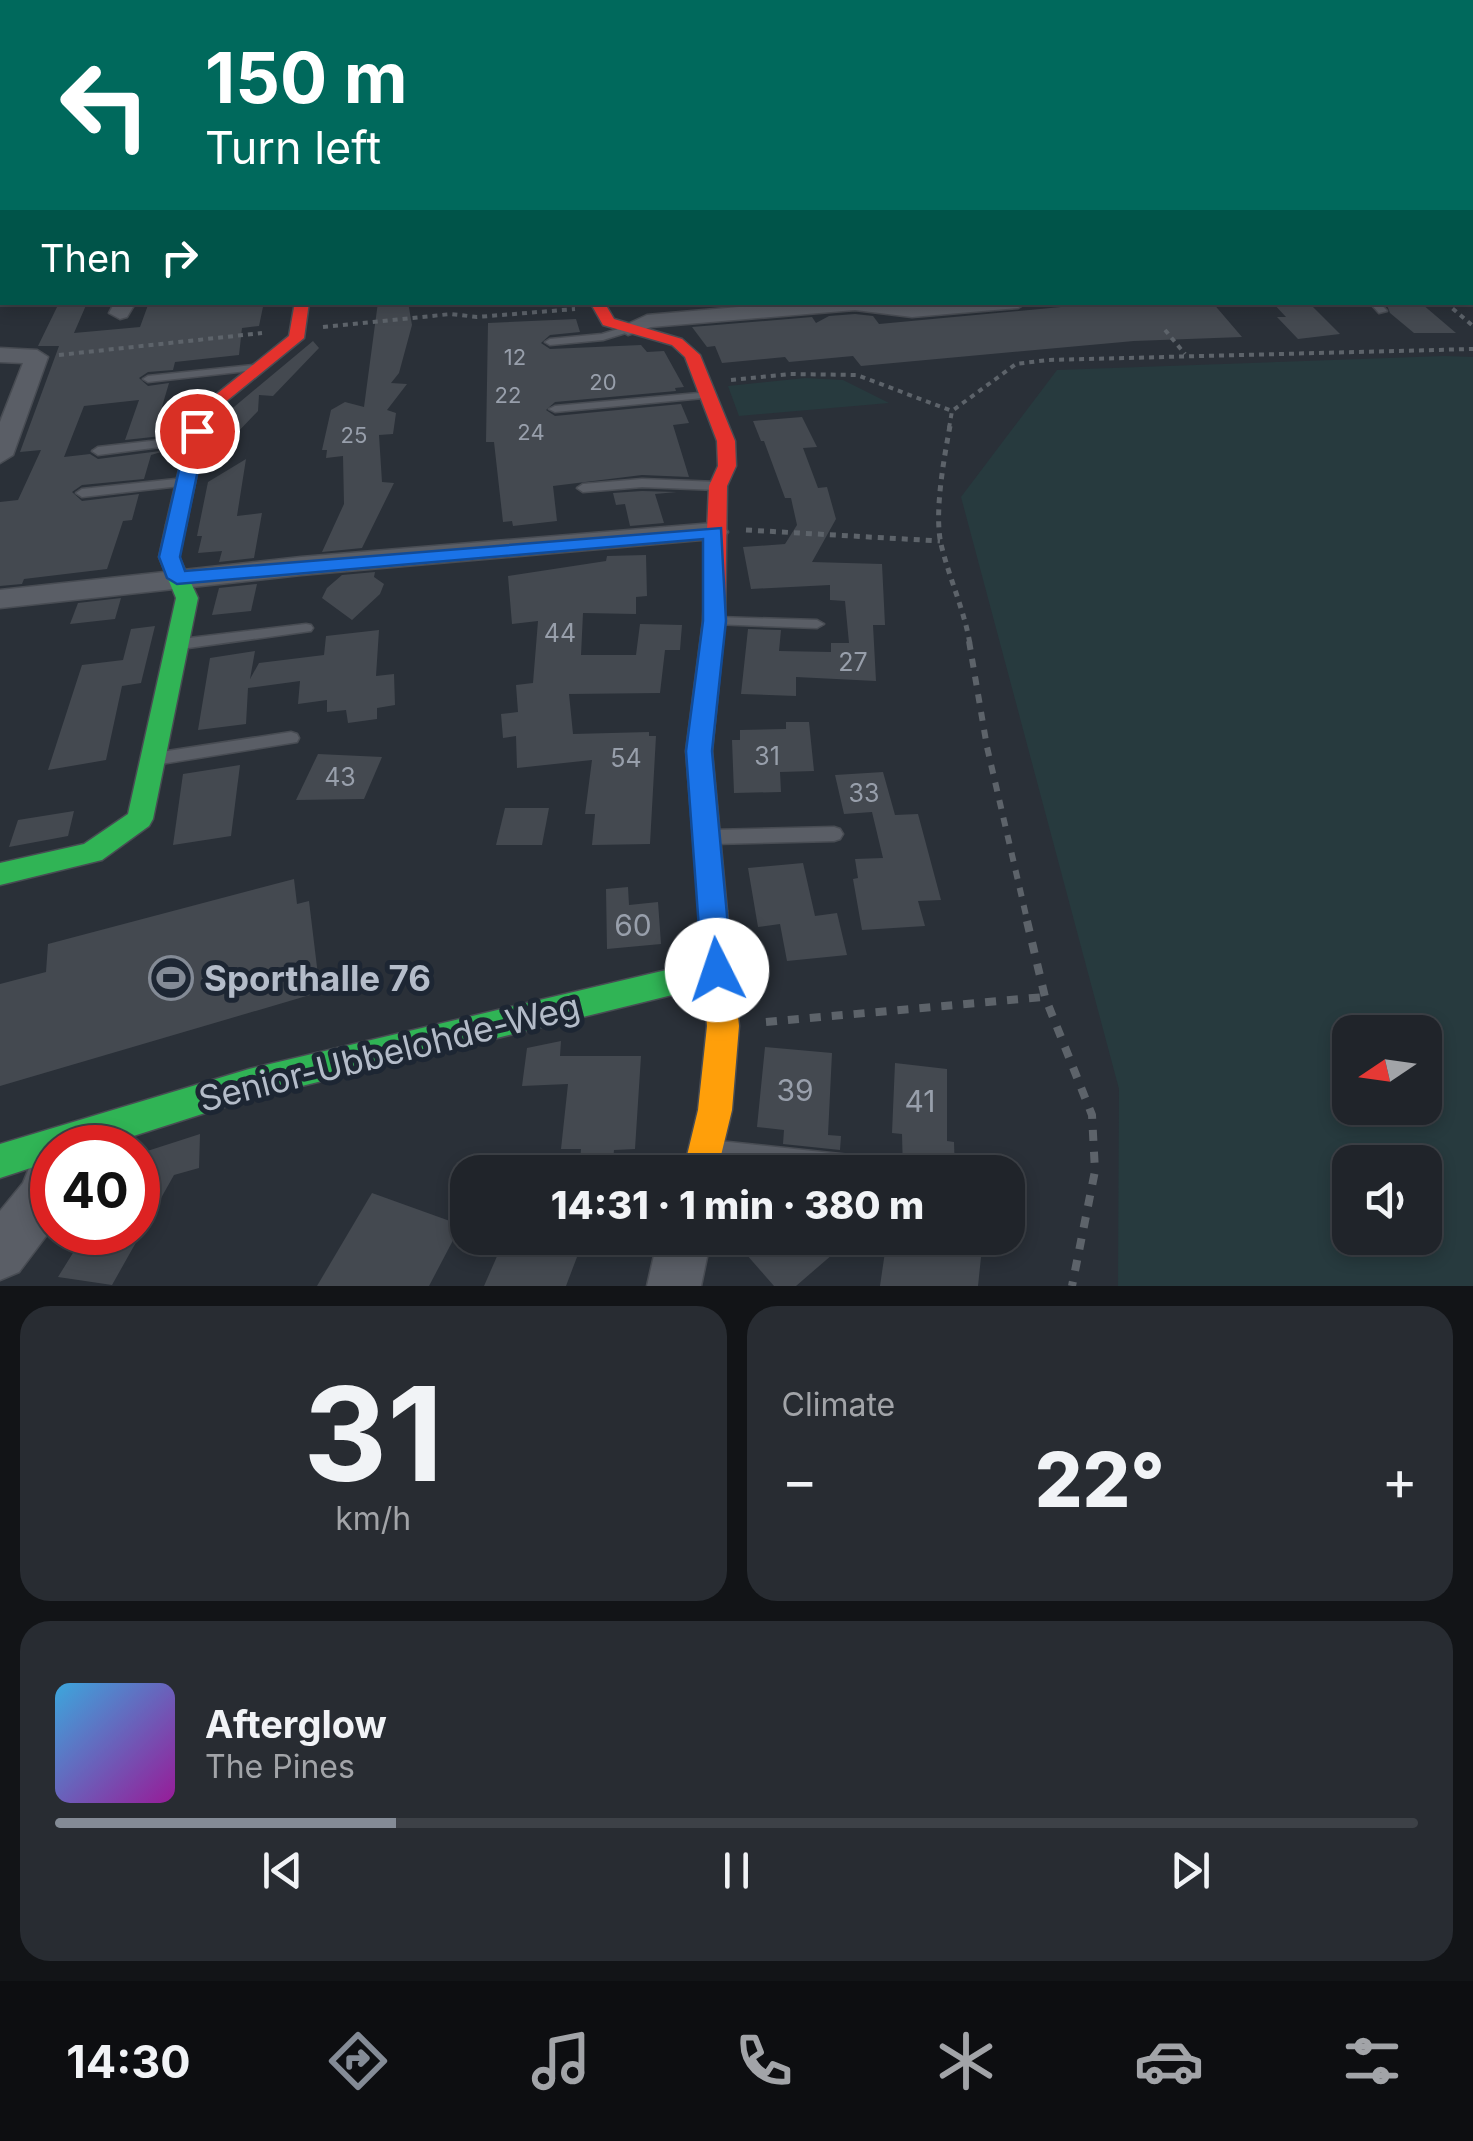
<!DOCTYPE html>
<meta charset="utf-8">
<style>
:root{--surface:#20242a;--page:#282c32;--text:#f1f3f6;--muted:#a2a4a8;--line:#3d4147;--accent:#848b96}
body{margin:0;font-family:Inter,sans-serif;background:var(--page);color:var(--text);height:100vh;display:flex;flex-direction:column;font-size:38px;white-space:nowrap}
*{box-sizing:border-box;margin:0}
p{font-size:32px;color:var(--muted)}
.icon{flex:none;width:55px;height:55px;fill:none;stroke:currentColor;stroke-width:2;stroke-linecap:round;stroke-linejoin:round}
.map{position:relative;height:1286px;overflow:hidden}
.drawer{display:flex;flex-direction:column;gap:20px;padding:20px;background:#121417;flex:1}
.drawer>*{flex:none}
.guide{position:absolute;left:0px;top:0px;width:1475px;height:305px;box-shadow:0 5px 15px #0003,0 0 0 2px var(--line);background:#00695c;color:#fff;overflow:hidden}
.needle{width:65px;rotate:257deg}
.buttons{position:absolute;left:1332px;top:1015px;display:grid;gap:20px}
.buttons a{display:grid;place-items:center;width:110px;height:110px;border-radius:20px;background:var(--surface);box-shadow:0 5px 15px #0003,0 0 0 2px var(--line);font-size:50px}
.speed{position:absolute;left:30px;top:1125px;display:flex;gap:20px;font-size:50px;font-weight:700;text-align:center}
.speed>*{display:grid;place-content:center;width:130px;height:130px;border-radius:50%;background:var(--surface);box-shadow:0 5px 15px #0003,0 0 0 2px var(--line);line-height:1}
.speed .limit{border:15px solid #d22;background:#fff;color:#111}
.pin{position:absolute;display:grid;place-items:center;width:85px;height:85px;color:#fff;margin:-42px;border:5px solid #fff;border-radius:50%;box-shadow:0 2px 10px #0007}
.me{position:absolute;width:110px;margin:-55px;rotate:356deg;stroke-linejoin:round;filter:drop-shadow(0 0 8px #0008)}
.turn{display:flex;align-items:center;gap:35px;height:210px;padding:0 40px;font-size:45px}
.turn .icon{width:130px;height:130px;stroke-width:2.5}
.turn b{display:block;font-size:70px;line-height:85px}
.then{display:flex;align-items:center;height:95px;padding:0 40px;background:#0003;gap:20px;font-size:38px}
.big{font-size:75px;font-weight:800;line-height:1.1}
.drawer .card{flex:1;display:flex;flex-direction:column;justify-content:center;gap:15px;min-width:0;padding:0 35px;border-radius:30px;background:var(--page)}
.drawer .dial{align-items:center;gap:0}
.dial b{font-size:130px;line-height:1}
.song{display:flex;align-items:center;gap:30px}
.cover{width:120px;height:120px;border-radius:15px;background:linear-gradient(135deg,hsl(200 70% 55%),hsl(300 70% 35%))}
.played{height:10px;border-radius:5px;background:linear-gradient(90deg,var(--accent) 25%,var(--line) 25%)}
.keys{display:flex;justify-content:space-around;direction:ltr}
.heat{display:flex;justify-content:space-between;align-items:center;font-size:55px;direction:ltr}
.drawer .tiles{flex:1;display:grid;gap:20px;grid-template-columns:1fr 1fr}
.card:last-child{grid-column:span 2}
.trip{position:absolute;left:450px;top:1155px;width:575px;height:100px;border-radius:30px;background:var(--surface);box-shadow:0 5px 15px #0003,0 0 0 2px var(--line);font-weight:800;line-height:100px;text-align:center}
.tabs{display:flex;height:160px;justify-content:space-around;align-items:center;background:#0d0e11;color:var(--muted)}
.tabs .icon{width:70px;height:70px}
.tabs .selected{color:var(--accent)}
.tabs b{font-size:45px;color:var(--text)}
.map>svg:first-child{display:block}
.green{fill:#273a3e;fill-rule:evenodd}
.building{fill:#444950}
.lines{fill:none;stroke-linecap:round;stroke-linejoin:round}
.lane-casing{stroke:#484c53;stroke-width:3}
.street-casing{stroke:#484c53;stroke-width:3}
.fast-casing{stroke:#484c53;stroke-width:3}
.slow-casing{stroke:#484c53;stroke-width:3}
.jam-casing{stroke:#484c53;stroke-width:3}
.path-far3{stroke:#5d636a;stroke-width:4;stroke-dasharray:5 5;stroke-linecap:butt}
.path-far2{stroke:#5d636a;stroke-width:5;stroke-dasharray:6 6;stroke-linecap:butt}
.path-far1{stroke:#5d636a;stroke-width:6;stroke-dasharray:9 9;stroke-linecap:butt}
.path{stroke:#5d636a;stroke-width:8;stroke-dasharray:11 11;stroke-linecap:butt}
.lane{fill:#5a5e66;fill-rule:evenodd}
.street{fill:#5a5e66;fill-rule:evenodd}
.fast{fill:#30b455;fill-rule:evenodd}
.slow{fill:#ff9f0a;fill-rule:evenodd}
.jam{fill:#e5322d;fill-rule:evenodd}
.route{fill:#1a73e8;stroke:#114b97;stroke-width:2.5}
.labels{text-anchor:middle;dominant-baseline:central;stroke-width:10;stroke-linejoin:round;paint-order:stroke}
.far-number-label{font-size:22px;fill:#989fab}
.number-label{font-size:25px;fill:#989fab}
.near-number-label{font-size:30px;fill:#989fab}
.near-poi-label{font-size:35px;font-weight:bold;fill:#b4bcc9;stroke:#1d2633;text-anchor:start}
.near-street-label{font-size:35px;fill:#b4bcc9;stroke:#1d2633}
</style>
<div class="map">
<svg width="1473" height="1286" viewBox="0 0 1473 1286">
<rect width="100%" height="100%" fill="#2a3038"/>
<g class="green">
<path d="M1444,356L1473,357V1286H1118L1119,1089L961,497L1057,370ZM1350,1032H1425V1108H1350ZM1350,1162H1425V1238H1350Z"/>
<path d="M805,378L843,380L889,403L739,416L728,386Z"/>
</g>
<g class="building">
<path d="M172,302H264L259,326L242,328L239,355L175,362L173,370L148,372L139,378L148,386L169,383L159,417L176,415L171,435L125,440L139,400L84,406L64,457L90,454L98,459L168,450L151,455L144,479L82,485L72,492L82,501L139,494L132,520L123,521L107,569L24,579L22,584L0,586V502L18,500L41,450L20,452L59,346H38L58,305L87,303L74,333L140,327L148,305Z"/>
<path d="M378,302H408L412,325L399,373L391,383L407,384L387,410L396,413L393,434L379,435L382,482L394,483L362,548L322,552L344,504L343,456L326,458L327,450H322L331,410L345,402L364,407Z"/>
<path d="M1079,302H1212L1242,337L1134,341L861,366L853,356L789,362L785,357L722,363L715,346L707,347L692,327L812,317L816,323L829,316L855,314L873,316L879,324L1082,305Z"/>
<path d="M1272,302H1308L1340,334L1298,339L1277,317H1286Z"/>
<path d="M1422,304L1456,333H1414L1390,313L1387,305Z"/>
<path d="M576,319L580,332L550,335L541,343L550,349L641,345L647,352L664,351L684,387L675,388L676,391L555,402L546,410L555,416L681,404L689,423L673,425L689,477L642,475L553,486L557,521L513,526L512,521L503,522L494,442H486L488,323Z"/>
<path d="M313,341L319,348L273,396L259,395L258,411L212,459L218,432L228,412Z"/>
<path d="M802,417L817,447L803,448L818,488L827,487L836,519L812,562L882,564L885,625H873L876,681L796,677V696L741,694L748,629L781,630L779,651L831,652V643H849L845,601L830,600V585L751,589L743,547L785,544L797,525L791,498H785L764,441H761L753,421Z"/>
<path d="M246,459L237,516L262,513L254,558L219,562L222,551L198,553L202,536H197L208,482Z"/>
<path d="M642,491L677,492L655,494L664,523L630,526L625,504L616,505L613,493Z"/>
<path d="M646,555L647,596L636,597V614L583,613L581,655H636L640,624L682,625L680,650H665L660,693L569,694L573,734L649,732V736H656L650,844L592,845L595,814H585L592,760L517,768L516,736L503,738L501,714L518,712L516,685L533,683L538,621L512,624L508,576L606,561L607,556Z"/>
<path d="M375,572L374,577L384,584L380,594L352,620L322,598L327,588L342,575Z"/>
<path d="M257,584L251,611L212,615L219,588Z"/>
<path d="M121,598L115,619L70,624L78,603Z"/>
<path d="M155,626L141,683L122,686L106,760L48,770L82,665L123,660L131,629Z"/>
<path d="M379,630L376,676L394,674L395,705L377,708V719L348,723L346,710L327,712V700L298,704L300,681L248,688L246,724L198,730L210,658L255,651L250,679L259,663L324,655L326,636Z"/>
<path d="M786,722H809L814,771L780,772L781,792L734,793L732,740H740V730L786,729Z"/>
<path d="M318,754L382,757L364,799L296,800Z"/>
<path d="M240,765L231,836L173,845L183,774Z"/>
<path d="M883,772L895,815L918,814L941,900L918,901L925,926L862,930L853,879L858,878L855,859L883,858L872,812L844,814L835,775Z"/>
<path d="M505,808H549L542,845H496Z"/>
<path d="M74,811L68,836L9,847L18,820Z"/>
<path d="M803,863L815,916L837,913L847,955L787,961L780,924L758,927L748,868Z"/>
<path d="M294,879L297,904L309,901L320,992L0,1086V984L46,972L48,944Z"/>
<path d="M628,887L629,905L658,902L661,944L607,949L606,889Z"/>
<path d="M561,1041L560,1056H641L635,1149L614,1150L613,1161H580L581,1149H561L568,1084L522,1086L527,1048Z"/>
<path d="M765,1047L832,1053L828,1135L841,1136L840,1150L783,1144L784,1130L757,1127Z"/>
<path d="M895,1063L947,1069V1141L954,1142L955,1172H903L902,1134L892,1133Z"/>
<path d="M200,1134L199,1168L174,1175L112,1285L58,1277L86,1232H138V1154Z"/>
<path d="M372,1193L461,1225L429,1286H317Z"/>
<path d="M505,1238L577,1257L566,1286H484Z"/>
<path d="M732,1238H819L833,1254L796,1286H774Z"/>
<path d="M887,1238H983L978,1286H880Z"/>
</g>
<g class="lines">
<g class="lane-casing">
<g id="lane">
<path d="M1369,302H1379L1387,311L1379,313Z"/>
<path d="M628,326L632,327V331L603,340L550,345L545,342L550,339L602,334Z"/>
<path d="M253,365L258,368L257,370L148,382L143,379L148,376Z"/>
<path d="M710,392L716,395L714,397L555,412L549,409L555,406Z"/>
<path d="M195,436L199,438V442L98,455L92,451L98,447Z"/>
<path d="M185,478L189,479V485L82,497L76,493L82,489Z"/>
<path d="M642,479L718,482L724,486L718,490L642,487L583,492L577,488L583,484Z"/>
<path d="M718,617L817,620L824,624L817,628L713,624L711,621L713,618Z"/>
<path d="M306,624L311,625L313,628L311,631L181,649L173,644L181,639Z"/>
<path d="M291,732L297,734L299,738L297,742L161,764L155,762L153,758L155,754L161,752Z"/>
<path d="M834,827L840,829L843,834L840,839L834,841L713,844L707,842L704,837L707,832L713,830Z"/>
<path d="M719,1141L868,1157L876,1160L880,1168L878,1172H806L719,1163L711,1160L707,1152L711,1144Z"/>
</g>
</g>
<g class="street-casing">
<g id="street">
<path d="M2,165V177L0,178V166Z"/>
<path d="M115,302H136L127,317L120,319L109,313Z"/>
<path d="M797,302H1028L1018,308L912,317L855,310L651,327L628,335L617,329L647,315Z"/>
<path d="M0,348L37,350L48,357L13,455L0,463V422L23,363L0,362Z"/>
<path d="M714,523L724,526L728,532L724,538L301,575L0,608V590L301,557Z"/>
<path d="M52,1148V1228L19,1272L0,1280V1211L23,1183L34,1156Z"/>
<path d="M658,1238H711L701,1286H647Z"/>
</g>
</g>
<g class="fast-casing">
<g id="fast">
<path d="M176,519L186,525L179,557L198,598L153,819L149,826L102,860L0,885V863L84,844L128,814L176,598L159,557L166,525Z"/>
<path d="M717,958L728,962L732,971L728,980L717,984L249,1099L96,1148H52V1161L0,1178V1144L249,1069Z"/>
</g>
</g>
<g class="slow-casing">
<path id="slow" d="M713,900L723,903L727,911L739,1026L732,1110L717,1172H683L698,1110L707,1026L699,911L703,903Z"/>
</g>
<g class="jam-casing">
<g id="jam">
<path d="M295,302H309L304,338L218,408L206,431L186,525L183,529H169L166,525L188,431L203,405L289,336Z"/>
<path d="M590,302H604L614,319L682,339L700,355L735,441L736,466L727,486L725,621L712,751L727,911L723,919L713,922L703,919L699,911L686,751L703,621L709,486L718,466L717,441L685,357L672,345L603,325Z"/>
</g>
</g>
<g class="path-far3">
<path d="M1445,302L1473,326"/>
<path d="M323,327L451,314L477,317L575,309"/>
<path d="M1165,330L1185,354"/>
<path d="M59,355L262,333"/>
<path d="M731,380L790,374L857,375L952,411"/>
<path d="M949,428L952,411L1016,364L1048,360L1473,349"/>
</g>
<g class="path-far2">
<path d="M950,426C944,458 934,513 941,544C949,578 964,609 970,644"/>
<path d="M746,530L940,541"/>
</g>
<path class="path-far1" d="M969,641L987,747L1028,924"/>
<g class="path">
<path d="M1027,921L1045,997L1092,1115L1095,1171L1072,1286"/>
<path d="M766,1022L1044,997"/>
</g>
<use href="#lane" class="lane"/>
<use href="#street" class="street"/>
<use href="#fast" class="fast"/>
<use href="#slow" class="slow"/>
<use href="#jam" class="jam"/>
</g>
<linearGradient id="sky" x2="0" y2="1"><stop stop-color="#171a1f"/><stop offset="0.43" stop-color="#444e5e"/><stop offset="1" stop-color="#444e5e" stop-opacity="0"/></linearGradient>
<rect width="1473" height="314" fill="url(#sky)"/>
<path class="route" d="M197,426L206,431L180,557L185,571L721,528L726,621L712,751L732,970L728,980L717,983L706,980L702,970L686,751L703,621V539L177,584L167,578L159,557L188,431Z"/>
<defs>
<g id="stadium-ring" transform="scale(2.25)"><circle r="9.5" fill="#1d2633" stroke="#848b96" stroke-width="1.5"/><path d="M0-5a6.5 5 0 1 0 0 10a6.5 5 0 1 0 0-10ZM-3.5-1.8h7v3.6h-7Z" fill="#848b96"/></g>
</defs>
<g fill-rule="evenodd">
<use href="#stadium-ring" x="171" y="978"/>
</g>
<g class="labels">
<g class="far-number-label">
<text x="515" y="357">12</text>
<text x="603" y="382">20</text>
<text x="508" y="395">22</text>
<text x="531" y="432">24</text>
<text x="354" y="435">25</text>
</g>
<g class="number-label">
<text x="560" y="633">44</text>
<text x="853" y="662">27</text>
<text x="767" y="756">31</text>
<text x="626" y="758">54</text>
<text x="340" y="777">43</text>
<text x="864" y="793">33</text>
</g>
<g class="near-number-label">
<text x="633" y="925">60</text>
<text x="795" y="1090">39</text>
<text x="920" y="1101">41</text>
</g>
<g class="near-poi-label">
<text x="204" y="978">Sporthalle 76</text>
</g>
<g class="near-street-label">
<text transform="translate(389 1052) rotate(-14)">Senior-Ubbelohde-Weg</text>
</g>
</g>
</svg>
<div class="buttons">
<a><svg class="needle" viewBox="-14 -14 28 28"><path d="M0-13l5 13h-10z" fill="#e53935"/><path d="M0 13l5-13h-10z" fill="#a2a4a8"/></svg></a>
<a><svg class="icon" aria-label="sound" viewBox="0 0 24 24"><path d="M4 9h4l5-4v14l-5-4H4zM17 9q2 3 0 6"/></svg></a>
</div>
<div class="speed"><div class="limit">40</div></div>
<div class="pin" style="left:197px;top:431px;background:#d93025"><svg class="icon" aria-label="arrive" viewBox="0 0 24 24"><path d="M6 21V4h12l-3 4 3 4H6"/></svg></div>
<svg class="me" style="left:717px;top:970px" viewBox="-20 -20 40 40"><circle r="19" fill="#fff"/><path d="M0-13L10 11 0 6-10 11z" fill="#1a73e8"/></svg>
<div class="trip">14:31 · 1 min · 380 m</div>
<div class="guide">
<div class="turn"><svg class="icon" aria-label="left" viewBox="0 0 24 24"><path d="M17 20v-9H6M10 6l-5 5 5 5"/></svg><div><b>150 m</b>Turn left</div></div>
<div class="then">Then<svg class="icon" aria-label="right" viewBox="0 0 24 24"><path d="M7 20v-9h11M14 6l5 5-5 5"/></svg></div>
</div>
</div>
<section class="drawer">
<div class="tiles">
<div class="card dial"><b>31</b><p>km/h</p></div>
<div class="card"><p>Climate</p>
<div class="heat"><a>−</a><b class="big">22°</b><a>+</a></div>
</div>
<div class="card">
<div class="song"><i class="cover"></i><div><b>Afterglow</b><p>The Pines</p></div></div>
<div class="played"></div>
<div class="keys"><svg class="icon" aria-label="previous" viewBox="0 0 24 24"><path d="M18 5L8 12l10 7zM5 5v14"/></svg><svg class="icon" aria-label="pause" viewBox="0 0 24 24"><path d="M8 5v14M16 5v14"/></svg><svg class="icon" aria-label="next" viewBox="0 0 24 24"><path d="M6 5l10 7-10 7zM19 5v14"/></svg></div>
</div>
</div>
</section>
<nav class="tabs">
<b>14:30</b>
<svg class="icon selected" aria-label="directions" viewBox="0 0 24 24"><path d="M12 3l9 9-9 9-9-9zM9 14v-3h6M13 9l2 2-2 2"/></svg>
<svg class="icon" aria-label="music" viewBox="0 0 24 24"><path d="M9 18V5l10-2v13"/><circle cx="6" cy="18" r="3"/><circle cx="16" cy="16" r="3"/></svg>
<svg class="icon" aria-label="phone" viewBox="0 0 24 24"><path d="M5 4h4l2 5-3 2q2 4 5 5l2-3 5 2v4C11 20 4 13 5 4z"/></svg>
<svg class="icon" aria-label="climate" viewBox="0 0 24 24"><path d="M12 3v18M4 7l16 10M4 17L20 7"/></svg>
<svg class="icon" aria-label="car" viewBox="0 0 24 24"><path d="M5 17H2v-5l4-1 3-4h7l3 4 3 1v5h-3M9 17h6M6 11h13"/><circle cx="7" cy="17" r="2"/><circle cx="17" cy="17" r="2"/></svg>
<svg class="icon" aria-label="filters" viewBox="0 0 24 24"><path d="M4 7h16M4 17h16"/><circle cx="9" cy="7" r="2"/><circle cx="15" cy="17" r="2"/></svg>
</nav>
